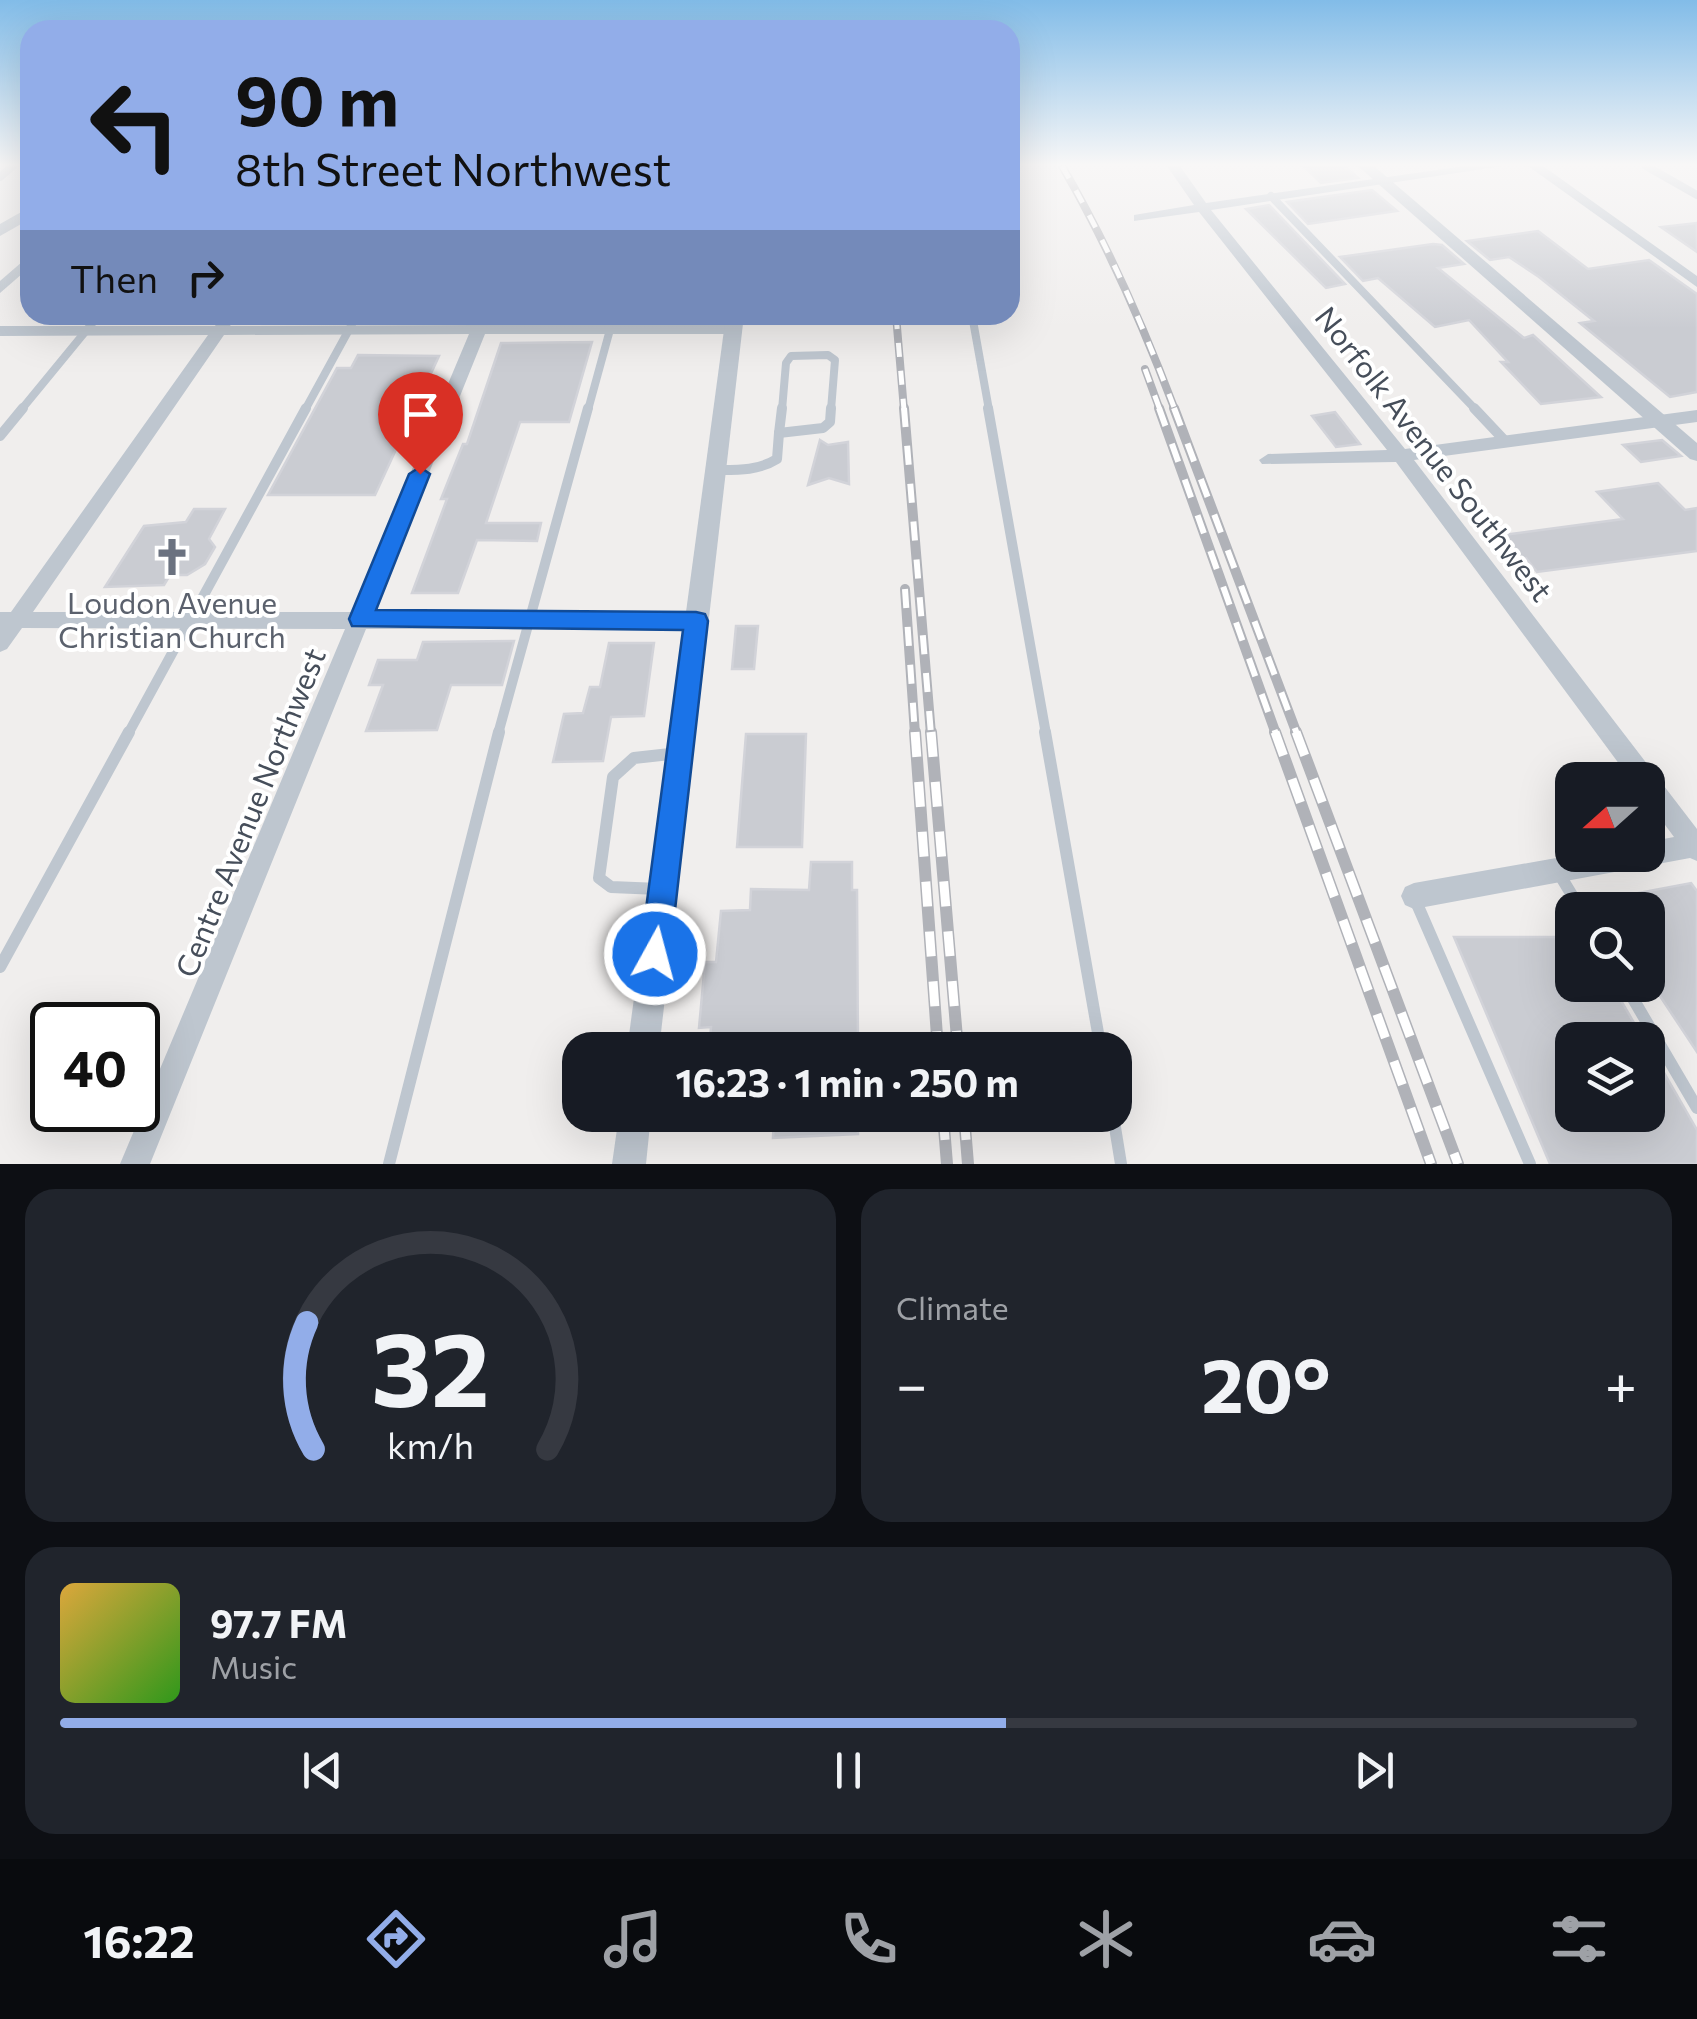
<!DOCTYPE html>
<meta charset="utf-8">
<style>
:root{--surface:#171b24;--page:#20242c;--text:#f1f3f6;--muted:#9ea1a6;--line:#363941;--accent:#92ade9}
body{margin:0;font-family:Commissioner,sans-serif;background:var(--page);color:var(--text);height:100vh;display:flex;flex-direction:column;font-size:38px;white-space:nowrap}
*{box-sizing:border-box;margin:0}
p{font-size:32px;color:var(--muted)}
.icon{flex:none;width:55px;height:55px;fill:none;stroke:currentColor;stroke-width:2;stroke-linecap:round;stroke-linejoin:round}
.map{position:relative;height:1164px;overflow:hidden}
.details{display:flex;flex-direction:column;gap:25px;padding:25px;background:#0d0f14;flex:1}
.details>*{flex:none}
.guide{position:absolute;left:20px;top:20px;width:1000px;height:305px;border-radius:30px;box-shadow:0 10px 40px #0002;background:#92ade9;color:#111;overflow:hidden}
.needle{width:65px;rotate:249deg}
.tools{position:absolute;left:1555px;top:762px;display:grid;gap:20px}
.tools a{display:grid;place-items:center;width:110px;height:110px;border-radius:20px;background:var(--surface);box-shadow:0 10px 40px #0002;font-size:50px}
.speed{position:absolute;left:30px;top:1002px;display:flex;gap:20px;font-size:50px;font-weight:700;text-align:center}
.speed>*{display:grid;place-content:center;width:130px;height:130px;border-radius:50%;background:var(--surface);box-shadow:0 10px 40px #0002;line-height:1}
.speed .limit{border:5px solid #111;border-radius:15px;background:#fff;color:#111}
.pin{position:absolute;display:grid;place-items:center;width:85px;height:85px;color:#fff;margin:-102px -42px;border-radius:50% 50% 50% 0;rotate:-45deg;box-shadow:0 0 10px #0007}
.pin .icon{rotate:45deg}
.me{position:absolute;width:110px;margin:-55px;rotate:7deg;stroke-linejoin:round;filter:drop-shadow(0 0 8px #0008)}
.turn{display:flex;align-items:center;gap:35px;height:210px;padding:0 50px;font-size:45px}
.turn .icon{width:130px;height:130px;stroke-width:2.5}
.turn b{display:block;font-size:70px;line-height:85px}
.then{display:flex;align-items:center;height:95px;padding:0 50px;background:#0003;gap:20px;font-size:38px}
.big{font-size:75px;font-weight:700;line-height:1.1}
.details .tile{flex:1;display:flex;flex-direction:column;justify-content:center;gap:15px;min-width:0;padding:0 35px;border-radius:30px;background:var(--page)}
.details .dial{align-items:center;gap:0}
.dial svg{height:260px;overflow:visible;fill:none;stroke:var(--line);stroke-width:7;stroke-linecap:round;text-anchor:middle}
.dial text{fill:var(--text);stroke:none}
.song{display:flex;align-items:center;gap:30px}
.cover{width:120px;height:120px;border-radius:15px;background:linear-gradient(135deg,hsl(40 70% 55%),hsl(110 70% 35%))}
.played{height:10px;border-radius:5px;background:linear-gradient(90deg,var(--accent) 60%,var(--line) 60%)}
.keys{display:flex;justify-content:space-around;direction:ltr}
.heat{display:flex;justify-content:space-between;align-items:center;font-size:55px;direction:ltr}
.details .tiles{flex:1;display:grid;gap:25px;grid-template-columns:1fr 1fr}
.tile:last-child{grid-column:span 2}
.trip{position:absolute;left:562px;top:1032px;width:570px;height:100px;border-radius:30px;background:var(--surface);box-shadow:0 10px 40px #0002;font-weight:700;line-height:100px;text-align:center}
.tab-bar{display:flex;height:160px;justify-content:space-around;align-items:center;background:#090b0e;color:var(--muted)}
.tab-bar .icon{width:70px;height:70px}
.tab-bar .current{color:var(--accent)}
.tab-bar b{font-size:45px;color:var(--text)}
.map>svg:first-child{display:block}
.building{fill:#caccd2;stroke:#d2d3d9;stroke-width:2.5}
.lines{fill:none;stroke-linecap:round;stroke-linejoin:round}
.service-far2{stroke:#bec6cf;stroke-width:8}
.service-far1{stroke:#bec6cf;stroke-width:10}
.service{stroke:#bec6cf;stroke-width:12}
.minor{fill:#bec6cf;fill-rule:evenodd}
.tertiary{fill:#bec6cf;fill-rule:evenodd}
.rail-far2-casing{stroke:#b0b2b8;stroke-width:8}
.rail-far1-casing{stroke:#b0b2b8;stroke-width:10}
.rail-casing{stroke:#b0b2b8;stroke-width:12}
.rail-far2{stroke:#fff;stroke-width:5;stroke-dasharray:14;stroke-linecap:butt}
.rail-far1{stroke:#fff;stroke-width:6;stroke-dasharray:19;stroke-linecap:butt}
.rail{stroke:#fff;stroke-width:9;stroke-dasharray:25;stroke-linecap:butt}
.route{fill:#1a73e8;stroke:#114b97;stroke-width:2.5}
.labels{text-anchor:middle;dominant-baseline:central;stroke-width:8;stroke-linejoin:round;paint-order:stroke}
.street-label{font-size:30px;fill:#464e5a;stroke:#fff}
.worship-label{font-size:30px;fill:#5b616d;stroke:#fff}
</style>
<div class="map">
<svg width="1697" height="1164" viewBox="0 0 1697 1164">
<rect width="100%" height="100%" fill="#f0eeed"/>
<g class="building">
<path d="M1303,166H1344L1358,178L1321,183Z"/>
<path d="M1372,190L1397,211L1308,224L1287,202Z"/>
<path d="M1269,205L1345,284L1326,288L1246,209Z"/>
<path d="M1697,223V252L1661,227Z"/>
<path d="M1538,231L1588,269L1649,260L1697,294V392L1670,397L1580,323L1594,321L1539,277L1509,257L1490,260L1467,241Z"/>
<path d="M1433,244L1442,245L1464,264L1438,268L1524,338L1533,335L1601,397L1541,404L1501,362H1508L1469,320L1435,327L1378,278L1363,281L1340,257Z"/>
<path d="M592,342L569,422H520L486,523H541L537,541L477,540L458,593H412L447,499H441L463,444H467L501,343Z"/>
<path d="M358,355L439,356L375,495H268L337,368H351Z"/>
<path d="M1335,412L1360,444L1336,447L1312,416Z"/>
<path d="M820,440L828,445L848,442L849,484L829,478L808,485Z"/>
<path d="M1662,440L1681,456L1641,462L1623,445Z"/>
<path d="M1658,483L1685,510L1697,508V551L1537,572L1526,558L1515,560L1496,536L1623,519L1597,492Z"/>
<path d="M194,509H225L209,539L215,547L205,564L187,575H170L164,585L105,587L144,526L186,522Z"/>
<path d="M736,626H758L754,669H732Z"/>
<path d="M514,641L502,685H451L437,730L366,731L383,685H369L378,660H417L423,642Z"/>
<path d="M609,643H654L644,716L611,717L603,761L553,762L564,714L583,713L590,687H600Z"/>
<path d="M746,734H806L802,847H737Z"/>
<path d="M811,862H852V890H857L858,1050H709L711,1027L699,1028L705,962H716L721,911L750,910L751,889L809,890Z"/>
<path d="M1691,883L1697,891V1052L1648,978V910H1597L1596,901Z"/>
<path d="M1454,937H1572V985H1612L1644,1040H1572V1115H1648V1045L1697,1130V1164H1550Z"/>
<path d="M774,1115H858V1134L773,1138Z"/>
</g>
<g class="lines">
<g class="service-far2">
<path d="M1646,166L1697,195"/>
<path d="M0,177L13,166"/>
<path d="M1271,196L1476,410"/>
<path d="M972,315L989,410"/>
<path d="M21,410L99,315"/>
<path d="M305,410L357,315"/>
<path d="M588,410L614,315"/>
<path d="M782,410L786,363L791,356L828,355L835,360L831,410"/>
</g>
<g class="service-far1">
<path d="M988,408L1046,734"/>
<path d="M1474,408L1506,442"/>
<path d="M779,433L782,408"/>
<path d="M779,433L823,428L830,422L831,408"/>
<path d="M0,436L23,408"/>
<path d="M715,470C737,470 758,471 777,459L779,433"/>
<path d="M128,734L306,408"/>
<path d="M498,734L588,408"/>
</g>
<g class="service">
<path d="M1045,732L1101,1050"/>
<path d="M1558,872L1581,910"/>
<path d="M659,889L611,887L599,878L613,777L634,758L679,753"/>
<path d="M1414,897L1530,1164"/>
<path d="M0,967L129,732"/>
<path d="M1625,985L1697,1108"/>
<path d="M1113,1115L1121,1164"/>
<path d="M389,1164L499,732"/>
</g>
<g class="minor">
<path d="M1167,166H1180L1206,203L1465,166H1503L1211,210L1405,449L1697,410V422L1414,460L1697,829V861L1690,858L1414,909L1405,905L1401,896L1405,887L1414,883L1573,855H1648V842L1674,837L1648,802V780H1631L1396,462L1262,464L1259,460L1268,454L1387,450L1199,212L1134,221V215L1194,205Z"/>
<path d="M1528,166H1543L1697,276V287Z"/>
<path d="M30,255V267L0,293V281Z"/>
<path d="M222,315H238L230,326L473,325L477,315H493L489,325L733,324L741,329L733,334H485L373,612L697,613L704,615L707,621L704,627L697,629H366L150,1164H120L345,629L22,628L7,649L0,652V612H11L208,335L0,336V326H215ZM469,334L352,612H33L224,335Z"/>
</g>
<g class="tertiary">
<path d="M1358,166H1374L1697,443V461L1690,459Z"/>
<path d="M30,207V219L0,236V224Z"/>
<path d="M726,315H744L659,1050H627Z"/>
<path d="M619,1115H651L646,1164H612Z"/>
</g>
<g class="rail-far2-casing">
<g id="rail-far2">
<path d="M1062,166C1108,245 1143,325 1175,410"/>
<path d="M896,315L904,410"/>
<path d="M1145,369L1160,410"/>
</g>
</g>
<g class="rail-far1-casing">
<g id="rail-far1">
<path d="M904,408L931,734"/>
<path d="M1159,408L1276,734"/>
<path d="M1174,408L1297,734"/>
<path d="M905,589L915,734"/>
</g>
</g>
<g class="rail-casing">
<g id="rail">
<path d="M915,732L938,1050"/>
<path d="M931,732L958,1050"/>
<path d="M1275,732L1431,1164"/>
<path d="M1296,732L1458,1164"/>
<path d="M943,1115L947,1164"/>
<path d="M964,1115L968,1164"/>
</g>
</g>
<use href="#rail-far2" class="rail-far2"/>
<use href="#rail-far1" class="rail-far1"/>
<use href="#rail" class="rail"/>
</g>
<linearGradient id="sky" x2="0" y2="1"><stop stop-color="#82bce8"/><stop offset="0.5" stop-color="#f8f7f7"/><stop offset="1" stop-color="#f8f7f7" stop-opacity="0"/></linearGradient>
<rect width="1697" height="329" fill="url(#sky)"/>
<path class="route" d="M420,467L430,474L376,610L696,612L705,614L708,621L670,954L666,964L655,969L644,964L640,954L683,630L352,626L349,619L409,474Z"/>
<defs>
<g id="church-bare" transform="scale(3)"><path d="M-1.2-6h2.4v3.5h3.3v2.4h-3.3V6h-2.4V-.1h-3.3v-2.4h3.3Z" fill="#6b7280" stroke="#fff" stroke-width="2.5" paint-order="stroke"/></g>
</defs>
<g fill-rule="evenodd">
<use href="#church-bare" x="172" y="557"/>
</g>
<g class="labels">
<g class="street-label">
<text transform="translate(1435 453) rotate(52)">Norfolk Avenue Southwest</text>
<text transform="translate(249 812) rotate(-68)">Centre Avenue Northwest</text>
</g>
<g class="worship-label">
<text x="172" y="601">Loudon Avenue<tspan x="172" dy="34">Christian Church</tspan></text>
</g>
</g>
</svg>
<div class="tools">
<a><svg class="needle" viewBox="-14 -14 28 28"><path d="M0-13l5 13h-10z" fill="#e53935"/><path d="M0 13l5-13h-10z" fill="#9ea1a6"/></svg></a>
<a><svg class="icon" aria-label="search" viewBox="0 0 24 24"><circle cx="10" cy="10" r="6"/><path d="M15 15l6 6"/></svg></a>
<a><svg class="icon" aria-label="layers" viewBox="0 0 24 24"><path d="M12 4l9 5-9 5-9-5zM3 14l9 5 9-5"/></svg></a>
</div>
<div class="speed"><div class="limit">40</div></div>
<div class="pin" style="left:420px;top:474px;background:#d93025"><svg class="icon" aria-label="arrive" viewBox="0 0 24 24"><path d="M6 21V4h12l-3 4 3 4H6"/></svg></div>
<svg class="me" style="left:655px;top:954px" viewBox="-20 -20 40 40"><circle r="17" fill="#1a73e8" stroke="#fff" stroke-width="3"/><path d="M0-11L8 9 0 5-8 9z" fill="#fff"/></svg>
<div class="trip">16:23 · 1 min · 250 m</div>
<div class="guide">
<div class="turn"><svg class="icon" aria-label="left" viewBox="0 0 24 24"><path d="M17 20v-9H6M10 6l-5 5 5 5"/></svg><div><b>90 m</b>8th Street Northwest</div></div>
<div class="then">Then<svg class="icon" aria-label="right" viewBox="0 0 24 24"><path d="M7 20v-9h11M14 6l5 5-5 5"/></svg></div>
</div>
</div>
<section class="details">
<div class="tiles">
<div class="tile dial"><svg viewBox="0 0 100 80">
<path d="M14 69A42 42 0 1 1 86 69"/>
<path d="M14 69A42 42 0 0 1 12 30" stroke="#92ade9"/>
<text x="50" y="56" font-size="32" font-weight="700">32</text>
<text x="50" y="72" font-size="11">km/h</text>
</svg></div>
<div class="tile"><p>Climate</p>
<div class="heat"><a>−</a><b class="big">20°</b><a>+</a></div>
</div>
<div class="tile">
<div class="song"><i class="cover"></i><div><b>97.7 FM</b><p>Music</p></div></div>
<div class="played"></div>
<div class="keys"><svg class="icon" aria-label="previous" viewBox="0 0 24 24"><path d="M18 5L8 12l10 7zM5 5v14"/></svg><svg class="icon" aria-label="pause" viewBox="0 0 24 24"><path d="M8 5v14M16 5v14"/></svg><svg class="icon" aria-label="next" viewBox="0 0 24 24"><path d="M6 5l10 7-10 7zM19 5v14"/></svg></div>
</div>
</div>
</section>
<nav class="tab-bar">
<b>16:22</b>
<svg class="icon current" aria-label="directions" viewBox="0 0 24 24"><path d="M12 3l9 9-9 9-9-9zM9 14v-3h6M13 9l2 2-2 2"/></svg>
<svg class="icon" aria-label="music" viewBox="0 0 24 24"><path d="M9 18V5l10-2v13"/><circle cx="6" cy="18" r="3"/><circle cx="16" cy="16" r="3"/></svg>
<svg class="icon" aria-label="phone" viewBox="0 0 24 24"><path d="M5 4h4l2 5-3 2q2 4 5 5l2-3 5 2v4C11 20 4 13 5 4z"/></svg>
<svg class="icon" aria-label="climate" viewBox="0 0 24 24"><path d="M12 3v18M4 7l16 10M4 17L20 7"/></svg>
<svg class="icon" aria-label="car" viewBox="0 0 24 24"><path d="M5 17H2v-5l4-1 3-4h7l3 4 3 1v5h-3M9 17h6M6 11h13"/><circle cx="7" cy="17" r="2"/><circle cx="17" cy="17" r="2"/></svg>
<svg class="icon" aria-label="filters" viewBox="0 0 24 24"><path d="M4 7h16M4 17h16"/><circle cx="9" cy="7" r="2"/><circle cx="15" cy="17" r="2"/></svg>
</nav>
